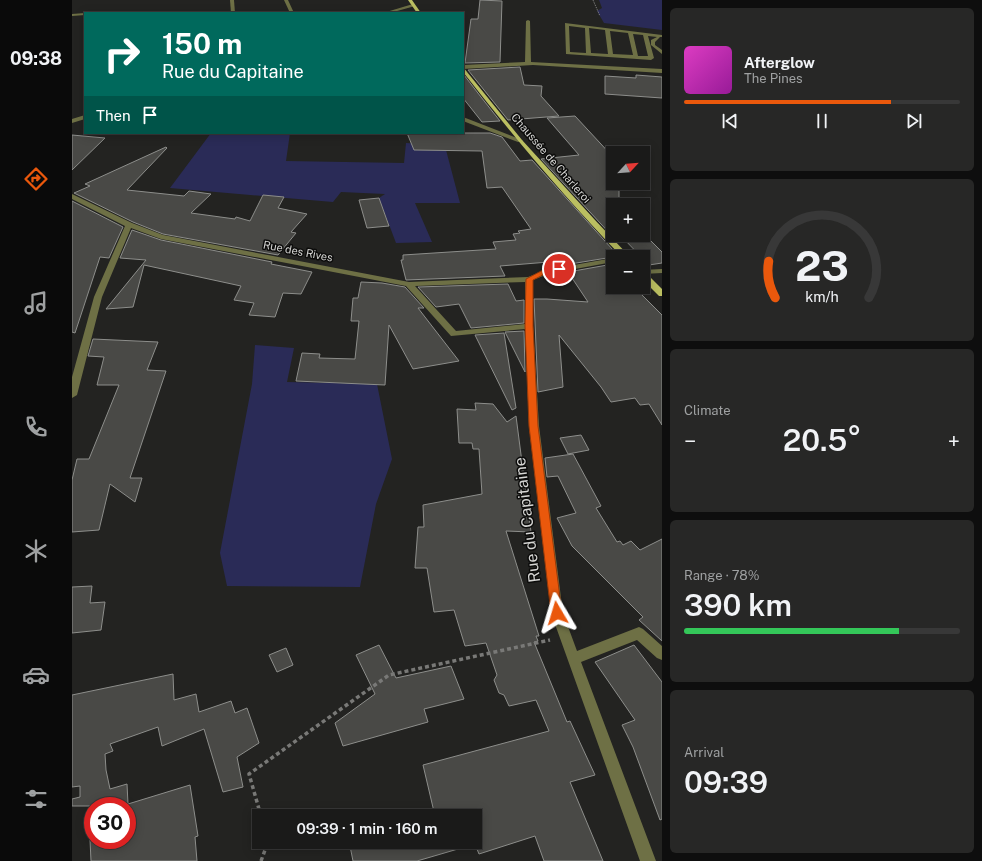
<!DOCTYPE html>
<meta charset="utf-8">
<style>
:root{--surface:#1a1a19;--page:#272726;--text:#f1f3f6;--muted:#9fa1a2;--line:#383838;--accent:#ea580c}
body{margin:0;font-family:"Public Sans",sans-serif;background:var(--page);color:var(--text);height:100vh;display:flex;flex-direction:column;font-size:15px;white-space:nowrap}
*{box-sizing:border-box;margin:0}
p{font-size:13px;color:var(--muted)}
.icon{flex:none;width:22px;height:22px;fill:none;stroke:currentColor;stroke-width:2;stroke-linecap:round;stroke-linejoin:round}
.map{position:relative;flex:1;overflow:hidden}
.drawer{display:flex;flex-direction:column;gap:8px;padding:8px;background:#0e0e0e;width:320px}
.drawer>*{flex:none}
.hud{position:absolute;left:12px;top:12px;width:380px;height:122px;border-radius:0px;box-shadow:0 2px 10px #0003,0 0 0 1px var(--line);background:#00695c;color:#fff;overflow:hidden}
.needle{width:26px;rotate:64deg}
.buttons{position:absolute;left:534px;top:146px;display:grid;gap:8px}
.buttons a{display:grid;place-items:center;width:44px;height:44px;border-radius:0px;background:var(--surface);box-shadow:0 2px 10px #0003,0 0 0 1px var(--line);font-size:20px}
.speed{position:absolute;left:12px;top:797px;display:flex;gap:8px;font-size:20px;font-weight:700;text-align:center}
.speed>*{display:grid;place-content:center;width:52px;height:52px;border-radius:50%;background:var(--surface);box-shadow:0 2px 10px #0003,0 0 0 1px var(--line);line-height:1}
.speed .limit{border:6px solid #d22;background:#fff;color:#111}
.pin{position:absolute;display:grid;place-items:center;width:34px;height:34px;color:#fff;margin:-17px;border:2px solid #fff;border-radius:50%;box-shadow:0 1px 4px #0007}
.me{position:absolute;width:44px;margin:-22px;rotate:353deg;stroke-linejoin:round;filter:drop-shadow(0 0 3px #0008)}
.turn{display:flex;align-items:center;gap:14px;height:84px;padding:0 12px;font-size:18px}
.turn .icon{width:52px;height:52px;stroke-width:2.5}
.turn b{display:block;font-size:28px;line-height:34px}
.then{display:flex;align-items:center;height:38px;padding:0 12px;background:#0003;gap:8px;font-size:15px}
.big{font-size:30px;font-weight:600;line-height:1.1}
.drawer .card{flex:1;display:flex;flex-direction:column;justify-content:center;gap:6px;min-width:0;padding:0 14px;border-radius:6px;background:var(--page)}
.drawer .dial{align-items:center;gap:0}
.dial svg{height:104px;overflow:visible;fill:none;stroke:var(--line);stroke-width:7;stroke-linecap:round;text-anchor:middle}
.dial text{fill:var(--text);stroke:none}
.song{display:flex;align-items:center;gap:12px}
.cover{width:48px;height:48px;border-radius:6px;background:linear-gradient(135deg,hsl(310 70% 55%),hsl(300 70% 35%))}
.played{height:4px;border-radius:2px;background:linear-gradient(90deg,var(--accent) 75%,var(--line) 75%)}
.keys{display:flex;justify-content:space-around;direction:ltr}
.heat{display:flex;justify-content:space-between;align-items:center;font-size:22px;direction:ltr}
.charge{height:6px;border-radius:3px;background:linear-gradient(90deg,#34c759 78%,var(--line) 0)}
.trip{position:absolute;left:180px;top:809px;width:230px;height:40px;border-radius:0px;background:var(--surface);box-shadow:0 2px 10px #0003,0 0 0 1px var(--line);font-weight:600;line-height:40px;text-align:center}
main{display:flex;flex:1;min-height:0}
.dock{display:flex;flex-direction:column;width:72px;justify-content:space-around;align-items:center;background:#0a0a0a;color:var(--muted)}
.dock .icon{width:28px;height:28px}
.dock .active{color:var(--accent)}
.dock b{font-size:18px;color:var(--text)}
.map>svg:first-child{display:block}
.green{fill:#2a2b57}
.building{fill:#494946;stroke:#8d8e8b}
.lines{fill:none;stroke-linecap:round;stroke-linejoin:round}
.path-far1{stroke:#797977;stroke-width:1;stroke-dasharray:1.5 1;stroke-linecap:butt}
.path{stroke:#797977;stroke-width:3.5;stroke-dasharray:4 3;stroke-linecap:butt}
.minor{fill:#6e7045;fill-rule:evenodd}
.major{fill:#bbbf61;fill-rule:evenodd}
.route{fill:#ea580c;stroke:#983908}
.labels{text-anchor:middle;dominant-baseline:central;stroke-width:3;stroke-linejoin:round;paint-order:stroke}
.far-street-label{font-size:11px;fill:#d6d6d4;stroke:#0c0c0b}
.near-street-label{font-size:16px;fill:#d6d6d4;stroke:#0c0c0b}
</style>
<main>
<nav class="dock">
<b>09:38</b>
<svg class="icon active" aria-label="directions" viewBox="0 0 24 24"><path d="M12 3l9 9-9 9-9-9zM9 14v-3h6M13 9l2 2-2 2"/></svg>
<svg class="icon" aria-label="music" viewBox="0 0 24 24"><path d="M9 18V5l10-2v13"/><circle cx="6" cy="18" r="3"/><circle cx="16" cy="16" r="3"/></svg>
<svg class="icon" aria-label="phone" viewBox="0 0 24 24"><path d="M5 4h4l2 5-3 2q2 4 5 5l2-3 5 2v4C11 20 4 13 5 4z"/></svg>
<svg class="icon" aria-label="climate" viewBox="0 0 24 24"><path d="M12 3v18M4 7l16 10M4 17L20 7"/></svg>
<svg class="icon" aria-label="car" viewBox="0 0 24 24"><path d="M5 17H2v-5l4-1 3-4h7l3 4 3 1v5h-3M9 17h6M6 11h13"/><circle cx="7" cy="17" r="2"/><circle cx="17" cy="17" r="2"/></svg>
<svg class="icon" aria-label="filters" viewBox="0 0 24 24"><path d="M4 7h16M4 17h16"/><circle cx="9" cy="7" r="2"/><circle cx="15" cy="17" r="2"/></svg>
</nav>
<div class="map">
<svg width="590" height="861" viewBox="0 0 590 861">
<rect width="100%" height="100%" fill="#232321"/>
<g class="green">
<path d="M527,0H590V30L532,23L525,11L530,8Z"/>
<path d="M139,133H218L214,161L332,163L334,143L370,145L374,150L388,203H343L360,242L324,243L307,198L313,194L269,192L261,202L98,188Z"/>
<path d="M183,345L222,348L215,382L305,384L320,459L304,504L288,587L155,586L148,553L180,384Z"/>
</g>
<g class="building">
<path d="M408,0L430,1L428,62L393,63L399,19H406Z"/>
<path d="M448,67L452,85L470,86L469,96L487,116L436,120L396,70Z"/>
<path d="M392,75L409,97L428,121L410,122L391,98Z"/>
<path d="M564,75L590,77V98L533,94V76L564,78Z"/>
<path d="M503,116L541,157V183H547V205H541V237L469,159L507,155L475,118Z"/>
<path d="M335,133H418L430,137L448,161L460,160L541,250V257L492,265L489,261L428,266L433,276L334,280L329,260H331V255L424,249L421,242L444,240L441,234L448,233L446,231L459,229L430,187L415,188L410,151L342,150Z"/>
<path d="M0,135L33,138L0,170Z"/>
<path d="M94,147L95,148L55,190L112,196L117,191L139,194L119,213L163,219L164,217L178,221L191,195L212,197L206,208L235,214L219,232L224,233L206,255L91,234L61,222L2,193L18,186L13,184Z"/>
<path d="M307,198L317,226L295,228L287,200Z"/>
<path d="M0,201L51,227L37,258L28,257L3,333L0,332Z"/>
<path d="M60,230L89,240L200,262L199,264L240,272L229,294L211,293L203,317L177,315L182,303L162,300L169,286L72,265L61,307L34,309L74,260L48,258Z"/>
<path d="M571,233L590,252V263L577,265L548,235H571Z"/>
<path d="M541,264V287H562L590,315V425L577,404L568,405L563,398L539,402L529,387L487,335L491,387L466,392L462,299H475L516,302L496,272Z"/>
<path d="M289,282L310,283L333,287L352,308H346L387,361L341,369L317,325L313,385L224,381L230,353L248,354L247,358L283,359L287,321H279L281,298H286Z"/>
<path d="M436,284L444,301L452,300V323L399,328L387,304L364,307L346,287Z"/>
<path d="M452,331L453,372L433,332Z"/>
<path d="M432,333L444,408L440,410L403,335Z"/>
<path d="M21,339L86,342L75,370L94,371L58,478H70L63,502L38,484L27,530L0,532V480L5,459H17L47,385H25L32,357L16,356Z"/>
<path d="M403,403L421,404L435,422L444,416L459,532L434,531L467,636H464L466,641L462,642L495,722L498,721L523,775L498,782L531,861H472L463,836L407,854L403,844L345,861H281L278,846L293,842H403V816H363L351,765L477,731L464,700L437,706L432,695L427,693L422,680L425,675L414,643L393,646L382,610L362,612L355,568H343L346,527H352L351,505L410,494L407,449H401L400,443H387L385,409L404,410Z"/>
<path d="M509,435L517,450L496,454L488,438Z"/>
<path d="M501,454L529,506L524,508L545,542L548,541L551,545L559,541L568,550L590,539V641L567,620L571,617L500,546L485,518L504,513L486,476L475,477L473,458Z"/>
<path d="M20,586L18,603L33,602L29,630L0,633V587Z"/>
<path d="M307,645L324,678L379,666L392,699L352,709L356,722L271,746L263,723L303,694L284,655Z"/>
<path d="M562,645L590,682V819L588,820L561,747L550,725L563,720L523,662Z"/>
<path d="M214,648L221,665L205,672L197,655Z"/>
<path d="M101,674L102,700L124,694L127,712L159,701L163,713L175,708L187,743L165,757L171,787L151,792L132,729L90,746L86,727L38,744L41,751L33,754L34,770L38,789L55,784L56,804L118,785L126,836L123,837L125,861H19L18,840H55V806H0V799L8,797V786L0,787V695Z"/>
</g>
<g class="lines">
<path class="path-far1" d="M521,0L528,16"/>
<g class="path">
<path d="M189,816L177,774L317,675L478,640"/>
<path d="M189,861L196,842"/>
</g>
<g class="minor">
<path d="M158,0H162L163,13H159Z"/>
<path d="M212,0H216L222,13H218Z"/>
<path d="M341,4L343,6L318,13H311Z"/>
<path d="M44,11L46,13H25L27,12Z"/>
<path d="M13,13V15L0,16V14L13,13H14Z"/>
<path d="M456,20L458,21L459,62L590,69V73L461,65L391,69V65L453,62L454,21Z"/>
<path d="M493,23L590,35V37H588L583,42V45L590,50V54L579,45V40L585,37L576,36L582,58L579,60L494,54ZM497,26L513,28L514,53L498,52ZM517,28L533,30L536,54L519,53ZM538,31L556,33L561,55L541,54ZM561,34L571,35L576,56H566Z"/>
<path d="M13,115V119L0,123V119Z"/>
<path d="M391,117L450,140L451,141L446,142L391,121Z"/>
<path d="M0,194L60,223L91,235L337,282L456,277L474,270L541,258V262L476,274L461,280V326L467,426L491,613L505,651L567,627L571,629L590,646V660L585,658L565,640L509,662L584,861H568L479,613L457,426L453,329L379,336L334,286L89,239L59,228L30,297L5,395L0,398V377L22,297L53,226L0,199ZM453,282V324L384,331L343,286Z"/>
<path d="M590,269V273L571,274V270Z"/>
</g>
<g class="major">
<path d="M336,0H340L349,13H345Z"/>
<path d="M391,67L450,140L523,220L558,257H550C493,198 441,136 391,72Z"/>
<path d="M571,273H574L590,289V296H587L571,280Z"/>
</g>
</g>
<path class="route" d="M487,267L490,268V271L475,273L461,280V326L466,426L490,613L489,617L485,618L481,617L479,613L457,426L453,326L454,279L471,270Z"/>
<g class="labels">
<g class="far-street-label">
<text transform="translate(479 158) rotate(49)">Chaussée de Charleroi</text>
<text transform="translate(226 251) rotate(11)">Rue des Rives</text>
</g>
<g class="near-street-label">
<text transform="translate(455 520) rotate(-97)">Rue du Capitaine</text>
</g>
</g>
</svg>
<div class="buttons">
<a><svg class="needle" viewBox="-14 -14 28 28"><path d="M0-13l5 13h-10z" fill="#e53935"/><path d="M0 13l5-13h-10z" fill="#9fa1a2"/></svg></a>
<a>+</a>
<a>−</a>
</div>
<div class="speed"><div class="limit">30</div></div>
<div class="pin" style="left:487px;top:269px;background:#d93025"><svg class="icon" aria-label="arrive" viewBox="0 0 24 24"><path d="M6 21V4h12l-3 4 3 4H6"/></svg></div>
<svg class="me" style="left:485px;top:613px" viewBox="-20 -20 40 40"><path d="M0-17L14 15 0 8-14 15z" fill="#ea580c" stroke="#fff" stroke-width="4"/></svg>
<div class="trip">09:39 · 1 min · 160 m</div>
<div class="hud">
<div class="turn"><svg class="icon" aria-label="right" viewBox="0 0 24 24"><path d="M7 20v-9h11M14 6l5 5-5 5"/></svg><div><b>150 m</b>Rue du Capitaine</div></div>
<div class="then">Then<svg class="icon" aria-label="arrive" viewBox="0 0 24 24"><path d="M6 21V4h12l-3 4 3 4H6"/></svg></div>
</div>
</div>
<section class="drawer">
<div class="card">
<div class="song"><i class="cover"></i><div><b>Afterglow</b><p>The Pines</p></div></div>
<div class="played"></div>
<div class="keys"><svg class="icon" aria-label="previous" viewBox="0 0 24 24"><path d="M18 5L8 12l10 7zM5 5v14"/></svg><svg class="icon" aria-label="pause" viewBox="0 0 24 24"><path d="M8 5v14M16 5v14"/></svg><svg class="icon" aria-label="next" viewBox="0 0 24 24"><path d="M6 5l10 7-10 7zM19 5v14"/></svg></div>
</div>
<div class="card dial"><svg viewBox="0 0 100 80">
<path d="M14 69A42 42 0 1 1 86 69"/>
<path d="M14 69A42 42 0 0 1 9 41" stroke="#ea580c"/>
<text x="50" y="56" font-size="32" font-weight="700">23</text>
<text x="50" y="72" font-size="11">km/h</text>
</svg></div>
<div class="card"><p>Climate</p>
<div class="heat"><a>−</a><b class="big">20.5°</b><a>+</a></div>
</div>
<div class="card"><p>Range · 78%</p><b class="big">390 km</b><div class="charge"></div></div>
<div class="card"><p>Arrival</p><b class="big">09:39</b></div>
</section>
</main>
